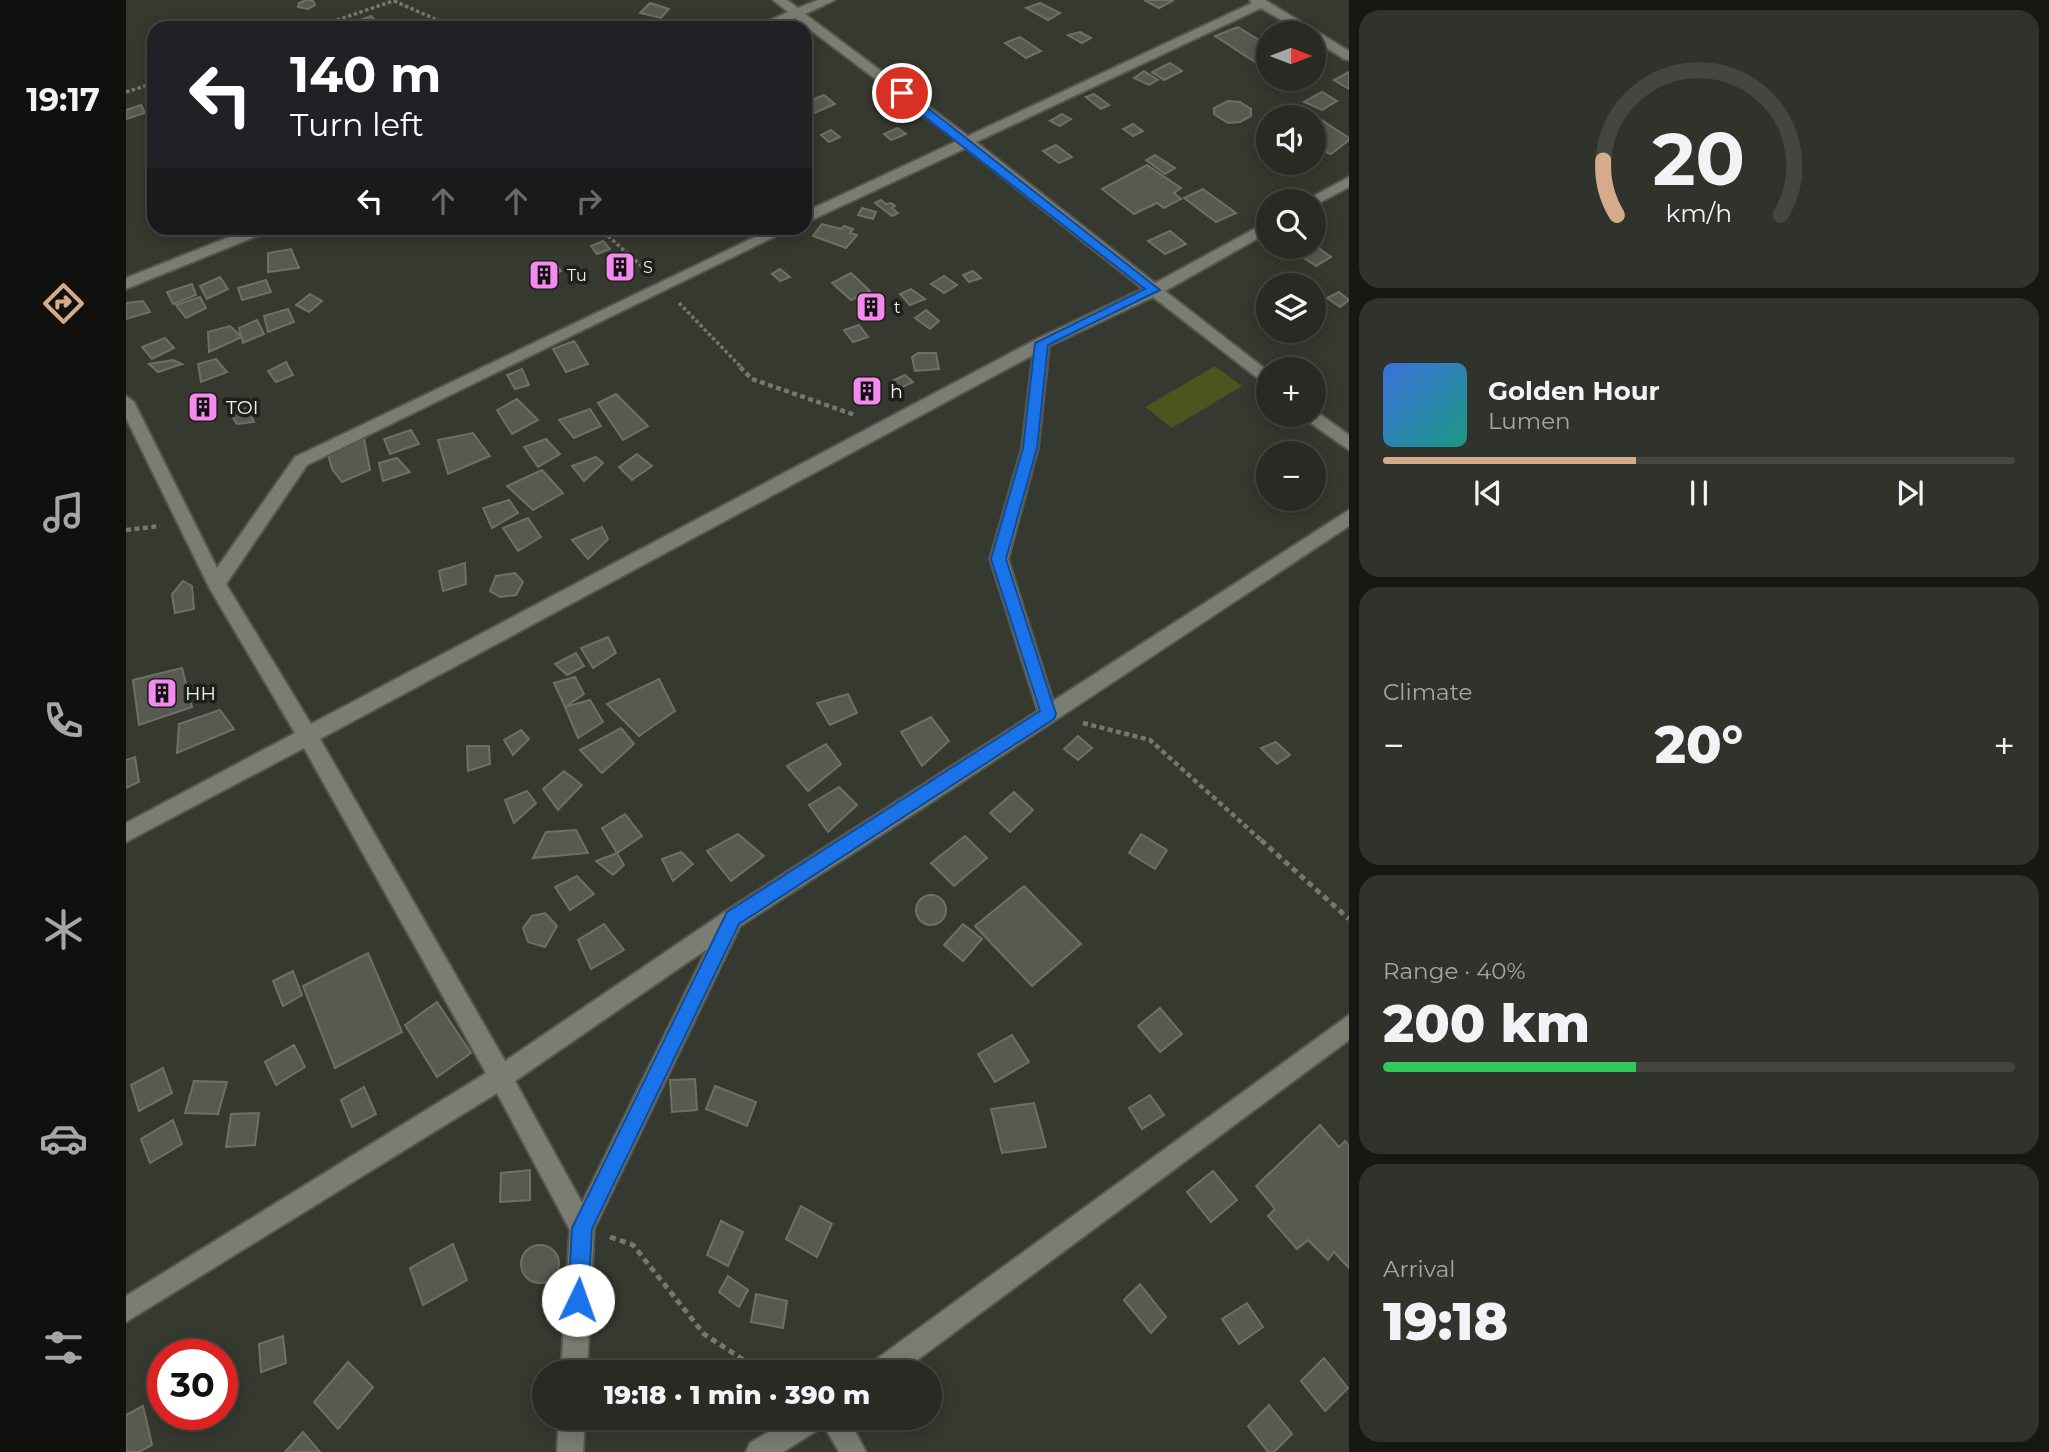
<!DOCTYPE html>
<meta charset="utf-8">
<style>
:root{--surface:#282b23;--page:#30332b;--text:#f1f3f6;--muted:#a5a7a6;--line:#444741;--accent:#d6ab8b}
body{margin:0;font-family:Montserrat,sans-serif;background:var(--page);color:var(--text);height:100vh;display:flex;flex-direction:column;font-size:26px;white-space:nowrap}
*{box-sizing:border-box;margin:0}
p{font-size:23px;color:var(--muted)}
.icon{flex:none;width:38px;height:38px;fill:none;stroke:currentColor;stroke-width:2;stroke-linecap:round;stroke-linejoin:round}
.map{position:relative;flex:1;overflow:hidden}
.panel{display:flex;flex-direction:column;gap:10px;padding:10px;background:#161813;width:700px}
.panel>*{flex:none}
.banner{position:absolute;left:21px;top:21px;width:665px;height:214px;border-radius:21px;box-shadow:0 4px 18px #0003,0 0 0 2px var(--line);background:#202124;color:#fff;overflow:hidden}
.needle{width:46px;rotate:90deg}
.controls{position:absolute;left:1130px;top:21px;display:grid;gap:14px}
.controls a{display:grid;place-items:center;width:70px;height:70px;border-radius:50%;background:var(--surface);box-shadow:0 4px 18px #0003,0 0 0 2px var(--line);font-size:35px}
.speed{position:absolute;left:21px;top:1339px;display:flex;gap:14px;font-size:35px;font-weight:700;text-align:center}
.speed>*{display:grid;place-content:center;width:91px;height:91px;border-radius:50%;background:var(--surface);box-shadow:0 4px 18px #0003,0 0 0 2px var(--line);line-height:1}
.speed .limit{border:10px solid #d22;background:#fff;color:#111}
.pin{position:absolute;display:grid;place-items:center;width:60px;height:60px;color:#fff;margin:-30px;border:4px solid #fff;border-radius:50%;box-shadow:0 2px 7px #0007}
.me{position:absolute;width:77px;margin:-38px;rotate:3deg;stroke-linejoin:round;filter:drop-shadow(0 0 5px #0008)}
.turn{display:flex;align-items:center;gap:24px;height:147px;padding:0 28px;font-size:32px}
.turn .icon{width:91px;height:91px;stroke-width:2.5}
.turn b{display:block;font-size:49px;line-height:60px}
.lanes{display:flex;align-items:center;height:66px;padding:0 28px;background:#0003;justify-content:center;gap:35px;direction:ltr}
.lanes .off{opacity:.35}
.big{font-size:52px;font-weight:800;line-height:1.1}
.panel .tile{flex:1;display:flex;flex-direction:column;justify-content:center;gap:10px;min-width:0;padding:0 24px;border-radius:21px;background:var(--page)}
.panel .dial{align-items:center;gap:0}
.dial svg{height:182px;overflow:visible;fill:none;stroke:var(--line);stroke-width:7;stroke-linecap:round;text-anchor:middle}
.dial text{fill:var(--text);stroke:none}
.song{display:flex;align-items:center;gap:21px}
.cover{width:84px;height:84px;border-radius:10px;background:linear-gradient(135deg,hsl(220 70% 55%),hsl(170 70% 35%))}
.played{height:7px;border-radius:4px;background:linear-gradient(90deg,var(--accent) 40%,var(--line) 40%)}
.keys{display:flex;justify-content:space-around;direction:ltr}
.heat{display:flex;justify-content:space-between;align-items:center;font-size:38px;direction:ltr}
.charge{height:10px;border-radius:5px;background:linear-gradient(90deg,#34c759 40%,var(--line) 0)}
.trip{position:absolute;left:406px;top:1360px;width:410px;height:70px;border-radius:35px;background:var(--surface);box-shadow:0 4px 18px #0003,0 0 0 2px var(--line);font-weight:800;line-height:70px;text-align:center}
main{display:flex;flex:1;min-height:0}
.tab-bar{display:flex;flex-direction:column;width:126px;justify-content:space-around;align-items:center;background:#10110e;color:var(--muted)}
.tab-bar .icon{width:49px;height:49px}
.tab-bar .active{color:var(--accent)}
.tab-bar b{font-size:32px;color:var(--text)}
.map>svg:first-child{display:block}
.green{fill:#4b561f}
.building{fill:#575a50;stroke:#6d7065;stroke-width:2}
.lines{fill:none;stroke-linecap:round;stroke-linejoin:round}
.minor-casing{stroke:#55574e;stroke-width:4}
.path-far2{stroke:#75786f;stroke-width:3.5;stroke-dasharray:3.5 2.5;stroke-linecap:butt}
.path-far1{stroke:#75786f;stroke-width:4.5;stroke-dasharray:5 3.5;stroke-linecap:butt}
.path{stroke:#75786f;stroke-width:5;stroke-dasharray:6 4.5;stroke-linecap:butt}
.minor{fill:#7a7d72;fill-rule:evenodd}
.route{fill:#1a73e8;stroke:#114b97;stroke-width:2}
.labels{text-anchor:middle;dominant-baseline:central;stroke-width:7;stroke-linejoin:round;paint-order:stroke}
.far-poi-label{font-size:16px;fill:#f0f2ec;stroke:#1e201b;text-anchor:start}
.poi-label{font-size:19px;fill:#f0f2ec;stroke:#1e201b;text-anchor:start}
</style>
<main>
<nav class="tab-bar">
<b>19:17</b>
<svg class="icon active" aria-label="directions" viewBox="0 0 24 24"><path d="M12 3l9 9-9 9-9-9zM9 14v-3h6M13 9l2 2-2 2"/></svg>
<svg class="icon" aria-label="music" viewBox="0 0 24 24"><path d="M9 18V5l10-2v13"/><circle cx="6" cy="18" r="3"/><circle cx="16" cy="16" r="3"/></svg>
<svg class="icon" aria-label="phone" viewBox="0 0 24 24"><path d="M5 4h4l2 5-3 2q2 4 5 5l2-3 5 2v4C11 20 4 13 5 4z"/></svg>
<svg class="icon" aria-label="climate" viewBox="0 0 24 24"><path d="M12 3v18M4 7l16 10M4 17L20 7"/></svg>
<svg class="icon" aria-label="car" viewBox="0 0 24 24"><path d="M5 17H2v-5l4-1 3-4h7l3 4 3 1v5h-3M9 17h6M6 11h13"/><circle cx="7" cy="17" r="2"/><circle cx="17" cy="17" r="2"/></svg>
<svg class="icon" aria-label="filters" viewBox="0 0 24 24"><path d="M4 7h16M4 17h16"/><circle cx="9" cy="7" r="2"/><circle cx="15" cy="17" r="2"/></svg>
</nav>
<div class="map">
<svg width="1223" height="1452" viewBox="0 0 1223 1452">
<rect width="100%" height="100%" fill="#36392f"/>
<path class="green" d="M1089,366L1116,386L1046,428L1019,407Z"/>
<g class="building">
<path d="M180,0L187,1L189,5L182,9L172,7L173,3Z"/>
<path d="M1018,0H1048L1033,8Z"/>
<path d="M524,3L543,9L535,18L514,13Z"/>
<path d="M914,3L934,13L922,20L900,8Z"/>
<path d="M245,16L253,24L232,28L227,23Z"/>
<path d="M1112,27L1143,46V54L1129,62L1089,36Z"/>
<path d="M954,32L965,38L956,43L942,35Z"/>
<path d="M894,37L915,51L900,58L879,43Z"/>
<path d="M1044,63L1056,71L1038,80L1026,72Z"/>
<path d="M1018,71L1032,80L1023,85L1008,78Z"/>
<path d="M1223,72V89L1208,80Z"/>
<path d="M1188,73L1195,76L1176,88L1157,79H1188Z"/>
<path d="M1196,92L1211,101L1196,110L1178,102Z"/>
<path d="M968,94L983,105L975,109L960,97Z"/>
<path d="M698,95L709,104L688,113L679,106V103Z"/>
<path d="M1102,101L1114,102L1125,109V116L1114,122L1102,123L1088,114V108Z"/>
<path d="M15,105L19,113L0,119V110Z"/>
<path d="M936,114L945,119L934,126L924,121Z"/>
<path d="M1188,115L1223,138V140L1205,154L1188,147V117H1183Z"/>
<path d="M1007,124L1017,131L1007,136L997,129Z"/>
<path d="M772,128L780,134L765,140L758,134Z"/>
<path d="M705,130L714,137L703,142L695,135Z"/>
<path d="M930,145L946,157L933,163L917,151Z"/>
<path d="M1029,155L1049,168L1039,174L1020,160Z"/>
<path d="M1021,165L1055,188L1048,193L1055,199L1038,208L1031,203L1008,214L976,189Z"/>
<path d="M1077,189L1110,213L1090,222L1058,198Z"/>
<path d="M755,200L760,204L765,203L769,206L766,208L772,213L766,216L749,203Z"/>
<path d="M736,208L750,212L747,219L732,215Z"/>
<path d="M696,224L715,229L718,226L727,229L724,233L731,235L720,248L687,236Z"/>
<path d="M37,228H58L56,234L35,235Z"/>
<path d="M1044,231L1060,244L1039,254L1022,241Z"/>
<path d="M477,241L484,249L471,254L465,246Z"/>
<path d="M1190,246L1205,257L1190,266L1174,255Z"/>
<path d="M165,249L173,268L142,272V253Z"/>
<path d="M495,261L503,268L493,274L485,267Z"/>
<path d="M430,264L435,271L415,280L406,270Z"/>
<path d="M654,269L664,277L654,281L646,274Z"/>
<path d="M847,271L855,278L843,282L837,275Z"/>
<path d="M725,273L744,291L725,300L706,283Z"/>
<path d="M818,276L831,285L818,293L805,284Z"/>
<path d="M94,277L102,289L81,299L74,286Z"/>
<path d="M140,280L145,292L116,300L112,288Z"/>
<path d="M66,284L70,295L47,304L41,292Z"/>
<path d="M785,289L799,299L784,305L774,294Z"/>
<path d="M1213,292L1223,300L1214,307L1201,298Z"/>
<path d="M184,294L196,301L183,312L170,305Z"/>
<path d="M74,297L80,308L60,318L50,305Z"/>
<path d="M744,300L755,309L746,315L734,305Z"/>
<path d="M17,301L24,312L0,319V303Z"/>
<path d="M162,309L168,322L142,332L138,316Z"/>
<path d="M800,310L813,321L804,329L789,318Z"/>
<path d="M131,320L138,334L117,343L113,328Z"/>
<path d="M733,325L742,337L727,342L718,330Z"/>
<path d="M104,326L116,337L83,352L82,332Z"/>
<path d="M39,338L48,348L26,359L16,347Z"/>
<path d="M448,341L462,364L440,372L427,349Z"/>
<path d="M792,353H810L813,369L789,371L786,357Z"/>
<path d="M90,359L101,372L75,382L72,364Z"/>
<path d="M47,360L56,364L32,372L23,364Z"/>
<path d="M160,362L167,375L150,382L142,371Z"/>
<path d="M396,369L403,385L389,389L381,375Z"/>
<path d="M779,375L787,382L774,388L766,381Z"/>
<path d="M744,382L755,394L739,401L728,389Z"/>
<path d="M490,394L522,426L497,440L472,403Z"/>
<path d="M391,399L412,420L386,434L371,410Z"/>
<path d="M122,408L128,422L111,424L104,413Z"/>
<path d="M464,409L475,426L448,438L433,420Z"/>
<path d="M285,430L293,444L264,454L258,439Z"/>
<path d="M347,433L364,456L322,474L312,440Z"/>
<path d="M238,438L244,470L216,482L206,469L202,454Z"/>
<path d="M420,439L434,454L412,467L398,447Z"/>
<path d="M511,454L526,466L506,480L493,467Z"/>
<path d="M470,457L477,463L458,481L446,466Z"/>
<path d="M271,458L284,472L257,481L253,463Z"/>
<path d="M416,470L437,493L407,510L381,486Z"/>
<path d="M383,500L392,513L366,528L357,508Z"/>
<path d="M402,518L415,537L392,551L377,528Z"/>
<path d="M476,527L482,539L462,559L446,540Z"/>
<path d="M339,563L340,584L317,591L313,571Z"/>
<path d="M389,573L397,582L390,595L374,597L364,591L370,576Z"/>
<path d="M57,581L66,586L68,609L49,613L46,594Z"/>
<path d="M482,637L490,653L467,668L455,648Z"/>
<path d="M450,653L458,666L441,675L429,664Z"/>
<path d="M56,668L66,707L13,725L7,680Z"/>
<path d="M449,677L458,694L439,707L428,683Z"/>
<path d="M533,679L549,711L513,736L481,704Z"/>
<path d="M722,694L731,713L704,725L691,703Z"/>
<path d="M464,700L477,722L452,738L439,707Z"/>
<path d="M94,710L108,729L51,753L53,724Z"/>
<path d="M805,717L823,741L796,766L775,732Z"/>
<path d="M495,728L508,744L476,773L454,750Z"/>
<path d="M395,730L403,739L387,755L378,740Z"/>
<path d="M952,736L966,748L952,760L938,749Z"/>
<path d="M1150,742L1164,755L1151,764L1135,748Z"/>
<path d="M700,744L715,764L682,791L661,766Z"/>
<path d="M341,746H363L364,764L342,771Z"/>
<path d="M9,757L13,782L0,788V760Z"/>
<path d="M438,771L456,785L432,810L417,789Z"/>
<path d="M713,787L731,805L702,832L683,805Z"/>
<path d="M401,791L410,803L388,823L379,800Z"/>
<path d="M888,792L907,810L884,832L864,813Z"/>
<path d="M499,814L516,836L491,853L476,828Z"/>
<path d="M450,830L462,853L407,858L420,832Z"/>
<path d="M612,834L638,856L605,881L581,851Z"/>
<path d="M1015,834L1041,850L1029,869L1003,853Z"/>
<path d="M839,836L861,858L828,886L805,863Z"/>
<path d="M555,852L567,864L547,881L536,859Z"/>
<path d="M491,853L498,865L487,875L470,861Z"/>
<path d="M451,876L468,894L444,910L429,887Z"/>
<path d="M898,886L955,944L906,986L849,926Z"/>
<circle cx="805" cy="910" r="15"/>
<path d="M419,913L431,926L419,947L402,942L397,928L406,916Z"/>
<path d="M478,924L498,950L465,969L452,940Z"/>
<path d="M837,924L856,939L837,961L818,945Z"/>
<path d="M242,953L276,1032L209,1068L177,986Z"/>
<path d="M167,971L176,995L157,1006L147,981Z"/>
<path d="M311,1002L345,1053L311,1077L279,1025Z"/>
<path d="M1034,1008L1056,1034L1034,1052L1012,1026Z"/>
<path d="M886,1035L903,1062L869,1082L852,1054Z"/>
<path d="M168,1045L179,1067L150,1085L139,1062Z"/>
<path d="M37,1068L46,1093L13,1111L5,1085Z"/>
<path d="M569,1079L571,1110L546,1112L544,1080Z"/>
<path d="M68,1081L101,1082L92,1114L59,1113Z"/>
<path d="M589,1086L630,1102L621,1126L580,1109Z"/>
<path d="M238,1087L250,1114L226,1127L215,1100Z"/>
<path d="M1024,1095L1038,1115L1016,1129L1003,1108Z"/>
<path d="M908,1103L920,1147L876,1153L865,1109Z"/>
<path d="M133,1113L129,1145L100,1147L105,1114Z"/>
<path d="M47,1120L56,1144L24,1163L15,1139Z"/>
<path d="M1194,1125L1213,1147L1219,1141L1223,1146V1268L1208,1252L1202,1260L1182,1240L1171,1249L1142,1216L1149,1209L1130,1186Z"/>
<path d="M404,1170V1200L374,1202L375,1173Z"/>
<path d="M1087,1171L1111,1200L1085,1222L1061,1192Z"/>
<path d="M675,1206L706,1224L691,1257L660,1239Z"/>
<path d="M595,1221L617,1232L602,1266L581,1255Z"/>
<path d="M327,1244L341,1280L297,1305L284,1268Z"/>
<circle cx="414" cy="1264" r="19"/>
<path d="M602,1276L622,1290L613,1307L593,1292Z"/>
<path d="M1014,1284L1040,1317L1025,1333L998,1300Z"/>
<path d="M630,1294L661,1301L657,1328L625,1322Z"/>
<path d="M1121,1303L1137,1327L1113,1344L1096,1319Z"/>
<path d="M157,1336L160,1363L135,1372L133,1344Z"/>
<path d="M1198,1358L1222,1388L1199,1411L1175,1381Z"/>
<path d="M222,1362L247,1387L212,1429L188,1402Z"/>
<path d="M1143,1405L1166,1434L1148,1452H1142L1122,1426Z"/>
<path d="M17,1406L26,1445L13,1452H0V1415Z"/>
<path d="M177,1432L194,1452H159Z"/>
</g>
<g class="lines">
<g class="minor-casing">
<g id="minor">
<path d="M647,0H661L672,8L692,0H709L679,14L842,136L1126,3L1124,0H1139L1223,51V60L1218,59L1188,40V33H1177L1135,8L850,142L1029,283L1143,221V232L1039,291L1143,372V387L1027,297L923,346L912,448L882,559L927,701L1223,510V526L795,809L614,926L468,1229L461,1372H435L444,1230L371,1093L0,1322V1296L360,1073L178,748L0,842V823L169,733L84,589L0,418V396L8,402L91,568L169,457L648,228H666L181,465L100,584L185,724L911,339L1017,289L840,148L679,223V212L831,141L669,18L645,28H628L662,12ZM907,355L896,448L864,559L912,711L600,911L379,1061L194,739ZM581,949L456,1203L389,1081Z"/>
<path d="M1223,177V187L1191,204L1188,205V201H1179Z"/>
<path d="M126,228H145L143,231L0,289V278Z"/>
<path d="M1188,410L1223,435V450L1179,419L1177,415H1188Z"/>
<path d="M1223,1015V1040L775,1372H741L745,1363Z"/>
<path d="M433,1418H459L457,1452H431Z"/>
<path d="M665,1418H722L740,1452H713L698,1426L657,1452H620L624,1443Z"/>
</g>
</g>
<g class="path-far2">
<path d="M268,1L307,18L319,28"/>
<path d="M188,28L270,0"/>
<path d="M0,92L28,83"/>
<path d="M473,228L519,269"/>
<path d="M553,303L616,368"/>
</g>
<g class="path-far1">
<path d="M614,367L626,379L729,415"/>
<path d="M0,530L34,526"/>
<path d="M957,723L1024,740L1137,842"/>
</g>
<g class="path">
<path d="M1135,840L1223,919"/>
<path d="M484,1237L507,1245L578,1334L627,1366L658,1372"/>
</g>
<use href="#minor" class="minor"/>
</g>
<path class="route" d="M772,91H780L1034,290L922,345L911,448L880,559L930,714L928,719L613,924L466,1229L462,1300L459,1307L452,1310L445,1307L442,1300L446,1228L601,912L914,711L865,559L897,448L909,343L1019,289L772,96Z"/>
<defs>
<g id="building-square" transform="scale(1.575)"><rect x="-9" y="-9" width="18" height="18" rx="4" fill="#f589ee" stroke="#1e201b"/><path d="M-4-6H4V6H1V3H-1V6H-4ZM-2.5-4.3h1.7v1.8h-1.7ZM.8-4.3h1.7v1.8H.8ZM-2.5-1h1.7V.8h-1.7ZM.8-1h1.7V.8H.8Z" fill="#111"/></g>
</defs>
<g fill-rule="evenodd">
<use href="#building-square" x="494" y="267"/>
<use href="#building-square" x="418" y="275"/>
<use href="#building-square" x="745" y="307"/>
<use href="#building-square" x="741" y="391"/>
<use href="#building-square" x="77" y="407"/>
<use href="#building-square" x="36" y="693"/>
</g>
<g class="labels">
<g class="far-poi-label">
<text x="517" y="267">S</text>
<text x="441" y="275">Tu</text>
<text x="768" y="307">t</text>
</g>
<g class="poi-label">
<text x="764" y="391">h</text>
<text x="100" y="407">TOI</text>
<text x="59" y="693">HH</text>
</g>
</g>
</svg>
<div class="controls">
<a><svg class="needle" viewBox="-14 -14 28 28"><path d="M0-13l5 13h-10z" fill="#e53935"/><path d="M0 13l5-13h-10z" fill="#a5a7a6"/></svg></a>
<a><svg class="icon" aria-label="sound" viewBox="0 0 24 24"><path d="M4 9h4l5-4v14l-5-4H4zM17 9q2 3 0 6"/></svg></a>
<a><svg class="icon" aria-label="search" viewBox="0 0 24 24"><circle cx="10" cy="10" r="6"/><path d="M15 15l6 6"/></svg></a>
<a><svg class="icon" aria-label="layers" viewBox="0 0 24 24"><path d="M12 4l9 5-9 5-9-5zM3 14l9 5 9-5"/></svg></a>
<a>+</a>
<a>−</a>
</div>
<div class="speed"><div class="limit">30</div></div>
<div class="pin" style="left:776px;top:93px;background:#d93025"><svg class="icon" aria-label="arrive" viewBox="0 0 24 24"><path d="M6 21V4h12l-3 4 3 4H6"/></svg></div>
<svg class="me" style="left:452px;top:1300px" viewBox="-20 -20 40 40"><circle r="19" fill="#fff"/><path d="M0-13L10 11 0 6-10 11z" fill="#1a73e8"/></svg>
<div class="trip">19:18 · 1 min · 390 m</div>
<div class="banner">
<div class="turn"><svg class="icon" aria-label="left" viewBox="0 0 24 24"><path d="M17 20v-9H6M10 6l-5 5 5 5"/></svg><div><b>140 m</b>Turn left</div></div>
<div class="lanes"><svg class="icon" aria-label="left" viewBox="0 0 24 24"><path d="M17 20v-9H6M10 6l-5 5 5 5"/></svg><svg class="icon off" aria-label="ahead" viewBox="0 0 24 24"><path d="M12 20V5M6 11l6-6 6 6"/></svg><svg class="icon off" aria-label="ahead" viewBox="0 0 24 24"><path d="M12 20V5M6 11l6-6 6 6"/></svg><svg class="icon off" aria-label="right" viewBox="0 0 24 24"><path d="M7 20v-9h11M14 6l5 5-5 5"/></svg></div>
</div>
</div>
<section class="panel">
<div class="tile dial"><svg viewBox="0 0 100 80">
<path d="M14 69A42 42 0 1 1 86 69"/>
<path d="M14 69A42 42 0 0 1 8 45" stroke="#d6ab8b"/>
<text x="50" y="56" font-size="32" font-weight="700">20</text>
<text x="50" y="72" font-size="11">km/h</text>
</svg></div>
<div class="tile">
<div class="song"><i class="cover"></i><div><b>Golden Hour</b><p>Lumen</p></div></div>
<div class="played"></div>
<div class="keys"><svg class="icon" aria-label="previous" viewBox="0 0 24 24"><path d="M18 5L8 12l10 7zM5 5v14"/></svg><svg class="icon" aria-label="pause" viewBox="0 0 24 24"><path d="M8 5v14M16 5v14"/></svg><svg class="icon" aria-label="next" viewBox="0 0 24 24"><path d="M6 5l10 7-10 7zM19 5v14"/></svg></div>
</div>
<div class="tile"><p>Climate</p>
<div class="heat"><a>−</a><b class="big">20°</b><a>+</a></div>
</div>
<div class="tile"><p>Range · 40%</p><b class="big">200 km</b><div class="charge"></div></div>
<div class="tile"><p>Arrival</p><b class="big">19:18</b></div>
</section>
</main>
